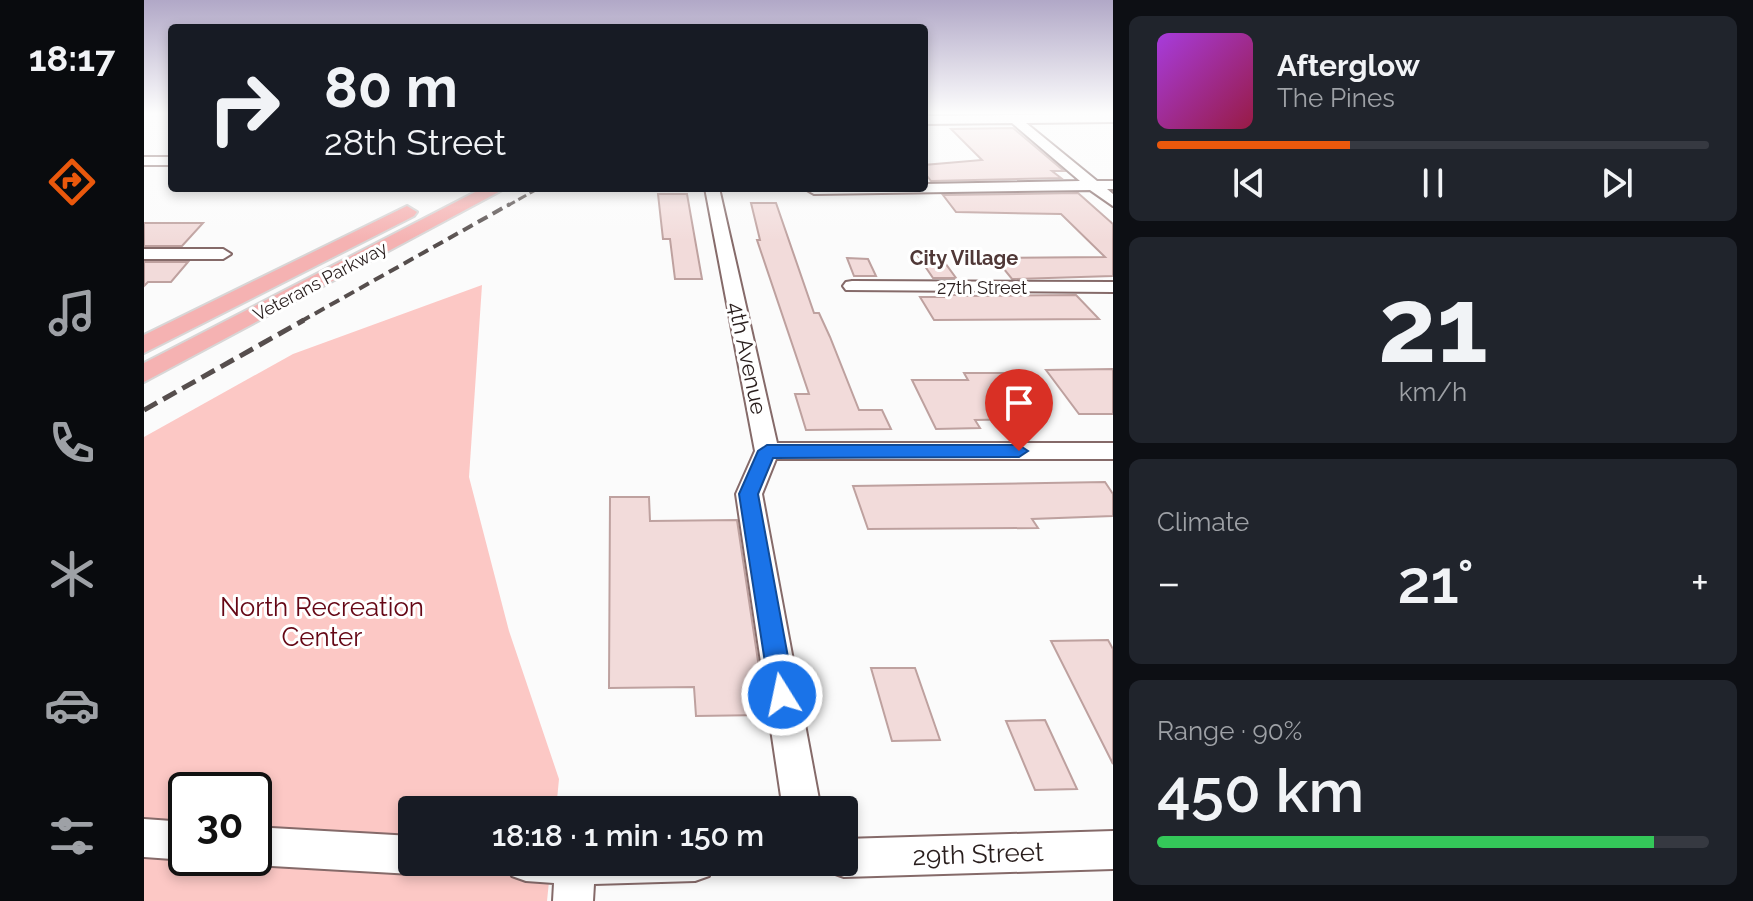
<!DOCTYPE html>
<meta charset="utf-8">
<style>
:root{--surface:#171b24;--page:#20242c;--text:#f1f3f6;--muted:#9ea1a6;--line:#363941;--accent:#ea580c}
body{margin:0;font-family:Raleway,sans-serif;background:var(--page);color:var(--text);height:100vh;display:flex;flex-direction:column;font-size:30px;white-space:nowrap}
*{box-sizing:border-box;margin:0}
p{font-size:26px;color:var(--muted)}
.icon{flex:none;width:44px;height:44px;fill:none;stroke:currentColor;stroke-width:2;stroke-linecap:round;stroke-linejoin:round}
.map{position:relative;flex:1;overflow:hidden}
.sheet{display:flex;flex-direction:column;gap:16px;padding:16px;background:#0d0f14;width:640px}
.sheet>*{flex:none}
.top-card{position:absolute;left:24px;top:24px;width:760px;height:168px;border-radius:8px;box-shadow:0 4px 12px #0003;background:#171b24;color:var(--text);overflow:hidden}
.speed{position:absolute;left:24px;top:772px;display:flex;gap:16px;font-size:40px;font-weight:700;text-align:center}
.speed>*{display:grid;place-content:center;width:104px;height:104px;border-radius:50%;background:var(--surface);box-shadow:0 4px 12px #0003;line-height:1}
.speed .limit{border:4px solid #111;border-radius:12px;background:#fff;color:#111}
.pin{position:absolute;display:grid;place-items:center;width:68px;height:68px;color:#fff;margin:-82px -34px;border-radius:50% 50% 50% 0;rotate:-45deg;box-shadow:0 0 8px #0007}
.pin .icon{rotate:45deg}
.me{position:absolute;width:88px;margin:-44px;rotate:350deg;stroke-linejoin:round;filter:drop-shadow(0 0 6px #0008)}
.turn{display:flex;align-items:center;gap:28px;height:168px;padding:0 24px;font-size:36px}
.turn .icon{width:104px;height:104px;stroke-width:2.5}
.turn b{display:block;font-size:56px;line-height:68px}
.big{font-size:60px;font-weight:600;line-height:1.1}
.sheet .widget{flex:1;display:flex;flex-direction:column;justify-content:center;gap:12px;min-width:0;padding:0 28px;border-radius:12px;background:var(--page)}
.sheet .dial{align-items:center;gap:0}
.dial b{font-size:104px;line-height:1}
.song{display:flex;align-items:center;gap:24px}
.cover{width:96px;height:96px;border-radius:12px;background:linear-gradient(135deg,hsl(280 70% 55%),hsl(340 70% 35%))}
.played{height:8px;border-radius:4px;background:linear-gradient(90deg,var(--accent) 35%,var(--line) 35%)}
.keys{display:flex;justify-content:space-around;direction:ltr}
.heat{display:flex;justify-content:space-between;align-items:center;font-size:44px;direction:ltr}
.charge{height:12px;border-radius:6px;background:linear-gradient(90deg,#34c759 90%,var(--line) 0)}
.trip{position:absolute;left:254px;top:796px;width:460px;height:80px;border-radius:8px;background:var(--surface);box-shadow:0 4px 12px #0003;font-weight:600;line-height:80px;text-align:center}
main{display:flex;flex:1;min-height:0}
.menu{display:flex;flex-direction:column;width:144px;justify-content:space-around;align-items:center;background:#090b0e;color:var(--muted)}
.menu .icon{width:56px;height:56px}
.menu .selected{color:var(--accent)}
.menu b{font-size:36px;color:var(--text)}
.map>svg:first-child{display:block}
.green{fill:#fcc8c5;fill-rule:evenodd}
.building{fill:#f2dbda;stroke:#bea19f;stroke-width:2}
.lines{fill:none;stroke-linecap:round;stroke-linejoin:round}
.minor-casing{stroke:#856a69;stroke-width:4}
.major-casing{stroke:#d8d6d6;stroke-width:4}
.minor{fill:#fff;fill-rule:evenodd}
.major{fill:#f5b2b2;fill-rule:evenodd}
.rail-far2{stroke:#564e4d;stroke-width:3;stroke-dasharray:9 4;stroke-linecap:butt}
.rail-far1{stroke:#564e4d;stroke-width:4;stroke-dasharray:11 6;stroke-linecap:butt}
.rail{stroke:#564e4d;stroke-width:5;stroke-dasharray:15 7;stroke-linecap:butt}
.route{fill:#1a73e8;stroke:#114b97;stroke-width:2}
.labels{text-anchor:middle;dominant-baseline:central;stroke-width:6;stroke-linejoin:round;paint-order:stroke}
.far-street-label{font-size:18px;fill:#291e1d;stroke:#fff}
.far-neighbourhood-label{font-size:20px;font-weight:bold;fill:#503837;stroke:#fff}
.street-label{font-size:22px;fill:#291e1d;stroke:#fff}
.near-park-label{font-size:26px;fill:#650715;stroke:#fff}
.near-street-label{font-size:26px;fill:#291e1d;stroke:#fff}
</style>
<main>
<nav class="menu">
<b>18:17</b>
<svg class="icon selected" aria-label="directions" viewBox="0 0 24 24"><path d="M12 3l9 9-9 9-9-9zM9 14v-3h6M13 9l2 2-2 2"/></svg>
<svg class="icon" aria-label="music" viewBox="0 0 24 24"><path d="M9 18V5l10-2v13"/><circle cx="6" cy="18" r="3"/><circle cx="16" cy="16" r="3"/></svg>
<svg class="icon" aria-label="phone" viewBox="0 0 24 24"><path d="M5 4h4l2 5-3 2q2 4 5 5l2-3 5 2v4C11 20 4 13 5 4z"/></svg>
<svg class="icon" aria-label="climate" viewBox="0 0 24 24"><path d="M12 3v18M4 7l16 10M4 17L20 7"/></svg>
<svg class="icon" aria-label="car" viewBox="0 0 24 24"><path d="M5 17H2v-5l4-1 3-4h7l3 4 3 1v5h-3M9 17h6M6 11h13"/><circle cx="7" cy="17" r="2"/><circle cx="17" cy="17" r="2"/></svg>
<svg class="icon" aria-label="filters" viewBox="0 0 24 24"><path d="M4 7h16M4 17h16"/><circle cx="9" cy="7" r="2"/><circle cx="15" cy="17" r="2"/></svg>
</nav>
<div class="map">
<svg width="969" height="901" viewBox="0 0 969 901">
<rect width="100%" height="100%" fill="#fbfbfb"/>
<path class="green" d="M338,285L325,477L365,631L415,779L412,810H268V862H407L403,901H0V437L149,354ZM42,790H110V858H42Z"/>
<g class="building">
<path d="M869,128L920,171H908L917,178L787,181L780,172V165L838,160L807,129Z"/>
<path d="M934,193L969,224V276L868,279L851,258L961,257L917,214L812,212L799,195Z"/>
<path d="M514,194H543L558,279H531L526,239H519Z"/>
<path d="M607,203H632L670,313H675L686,337L715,410H738L747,429L662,430L651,394H665L613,240H616Z"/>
<path d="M0,223H59L38,246H0Z"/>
<path d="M774,256H796L812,278H789Z"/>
<path d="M703,258L724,259L732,276H710Z"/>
<path d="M0,262H44L27,282H4L0,286Z"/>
<path d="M799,294L824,296L932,295L955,319L790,320L776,297H801Z"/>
<path d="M969,369V414H935L902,370Z"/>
<path d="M820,373H860L892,419L831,420L836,428L792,429L768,380H824Z"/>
<path d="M961,482L969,494V516L888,519L894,528L724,529L709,486Z"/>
<path d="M466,497H505L506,521L593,520L622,715L552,716L550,687L465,688Z"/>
<path d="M964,640L969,649V764L907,641Z"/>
<path d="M727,668H771L796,740L748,741Z"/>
<path d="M901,720L933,789L891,790L862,721Z"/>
</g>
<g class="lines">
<g class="minor-casing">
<g id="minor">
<path d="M969,114V122L882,123L953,181H969V189H963L969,194V206L946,190L670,194L663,190L780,188V184L936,181L868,123L780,124V116Z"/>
<rect x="0" y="157" width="28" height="8"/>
<path d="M561,188H575L633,443H969V459H632L618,494L677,810H639L592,494L611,451Z"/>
<path d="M0,249H79L87,254L79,259H0Z"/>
<path d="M708,281L969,282V292L702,290L699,286L702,282Z"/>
<path d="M0,819L42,822V858H47L42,860L0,857Z"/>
<path d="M110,827L268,836V862H284L282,869L268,874L110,865L96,858H110Z"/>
<path d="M969,831V869L700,877L686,872L682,862H700V839Z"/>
<path d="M363,862H570L565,876L551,881L450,884L449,901H409L410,883L382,881L368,876Z"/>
</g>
</g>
<g class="major-casing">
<g id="major">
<path d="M339,188H362L0,382V363Z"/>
<path d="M263,206L273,212L270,216L0,353V335Z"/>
</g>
</g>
<use href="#minor" class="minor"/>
<use href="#major" class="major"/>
<path class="rail-far2" d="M363,206L395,188"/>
<path class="rail-far1" d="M156,322L366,204"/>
<path class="rail" d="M0,410L160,320"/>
</g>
<linearGradient id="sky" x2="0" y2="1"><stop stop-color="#b1a8c7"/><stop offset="0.47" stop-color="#fdfdfd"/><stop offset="1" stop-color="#fdfdfd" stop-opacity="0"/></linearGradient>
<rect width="969" height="241" fill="url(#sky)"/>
<path class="route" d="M623,445H875L884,451L875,457L629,458L614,494L651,695L647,703L638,707L630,703L626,695L595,494L614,451Z"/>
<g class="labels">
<g class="far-street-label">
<text transform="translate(176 281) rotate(-28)">Veterans Parkway</text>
<text x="838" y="287">27th Street</text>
</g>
<g class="far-neighbourhood-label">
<text x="820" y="258">City Village</text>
</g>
<g class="street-label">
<text transform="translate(604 358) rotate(78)">4th Avenue</text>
</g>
<g class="near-park-label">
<text x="178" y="607">North Recreation<tspan x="178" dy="30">Center</tspan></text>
</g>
<g class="near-street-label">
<text transform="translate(834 854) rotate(-2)">29th Street</text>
</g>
</g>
</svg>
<div class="speed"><div class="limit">30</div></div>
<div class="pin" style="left:875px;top:451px;background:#d93025"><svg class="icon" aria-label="arrive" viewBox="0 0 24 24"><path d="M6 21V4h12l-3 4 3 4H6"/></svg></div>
<svg class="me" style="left:638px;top:695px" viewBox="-20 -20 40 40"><circle r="17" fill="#1a73e8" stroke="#fff" stroke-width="3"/><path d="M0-11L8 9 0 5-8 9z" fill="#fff"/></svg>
<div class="trip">18:18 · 1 min · 150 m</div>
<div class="top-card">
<div class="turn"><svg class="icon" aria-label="right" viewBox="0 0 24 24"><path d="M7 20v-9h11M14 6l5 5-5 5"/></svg><div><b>80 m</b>28th Street</div></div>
</div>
</div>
<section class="sheet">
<div class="widget">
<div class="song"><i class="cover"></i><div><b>Afterglow</b><p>The Pines</p></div></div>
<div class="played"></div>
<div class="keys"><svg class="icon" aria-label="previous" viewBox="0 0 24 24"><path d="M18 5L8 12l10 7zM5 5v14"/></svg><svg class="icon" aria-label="pause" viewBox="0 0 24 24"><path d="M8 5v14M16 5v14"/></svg><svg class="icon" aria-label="next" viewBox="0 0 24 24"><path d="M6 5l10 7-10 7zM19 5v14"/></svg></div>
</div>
<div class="widget dial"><b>21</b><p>km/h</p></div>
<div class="widget"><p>Climate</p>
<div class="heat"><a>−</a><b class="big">21°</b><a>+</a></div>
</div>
<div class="widget"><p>Range · 90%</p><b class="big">450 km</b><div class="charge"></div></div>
</section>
</main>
